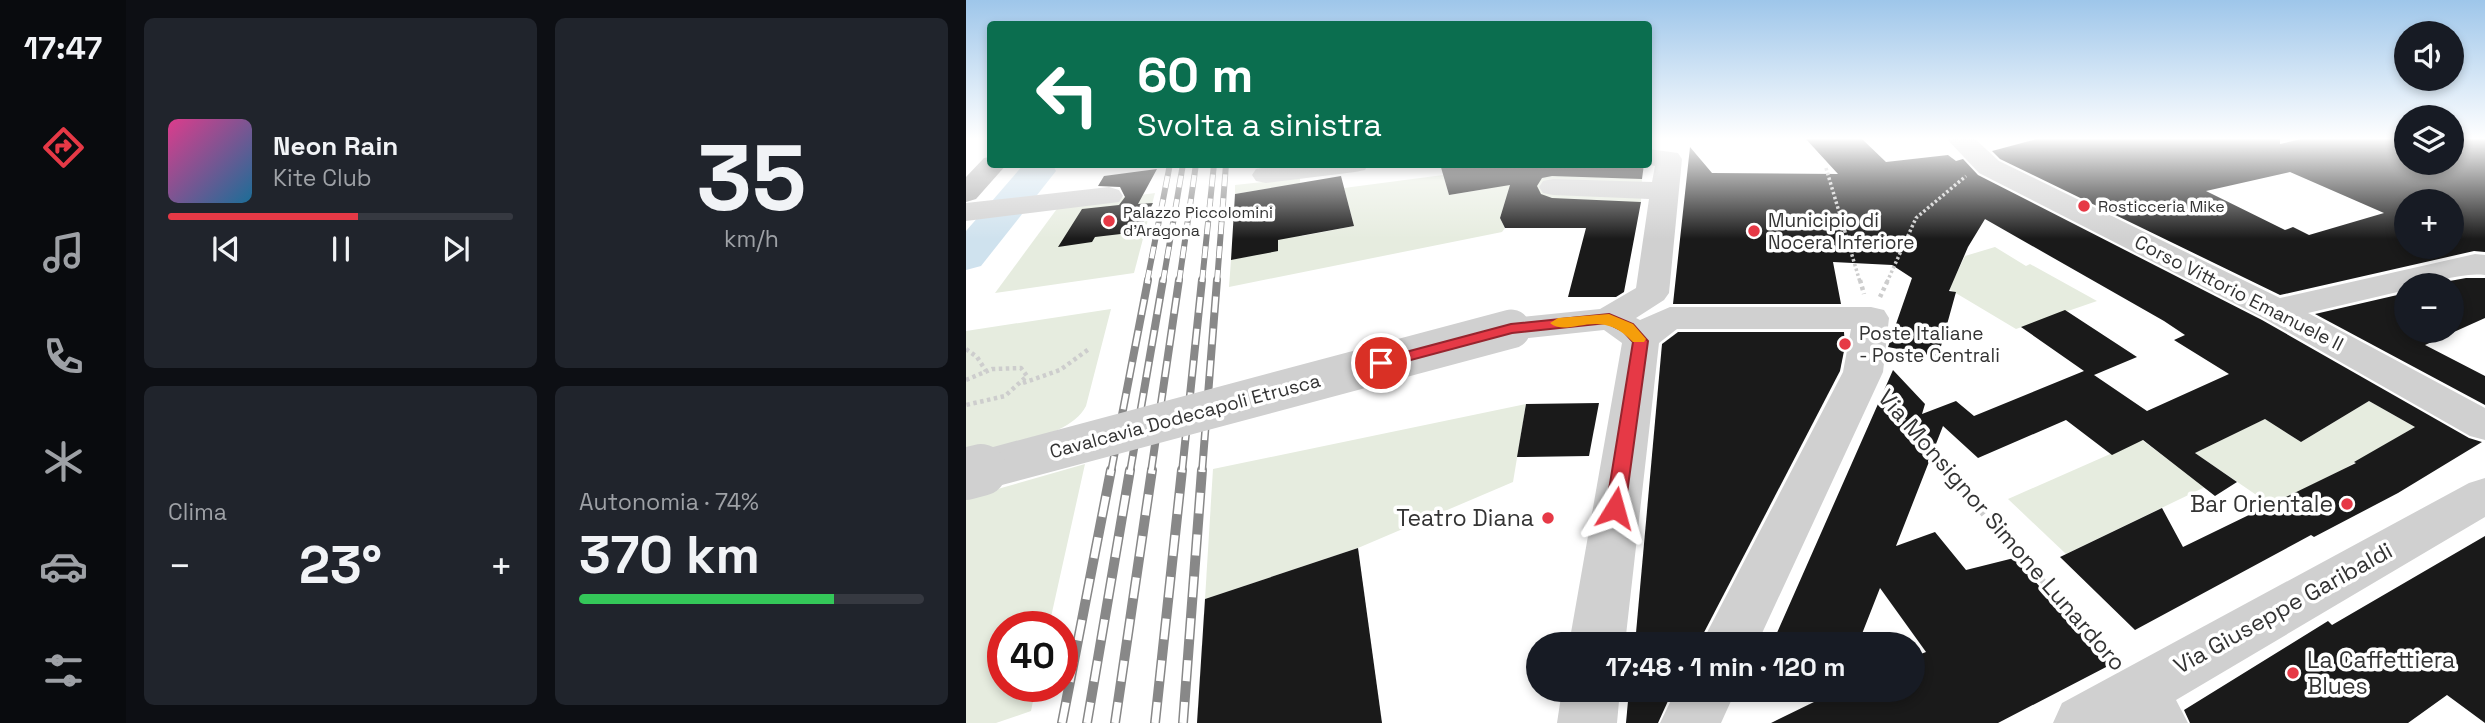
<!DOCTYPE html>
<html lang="it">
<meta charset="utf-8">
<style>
:root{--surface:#171b24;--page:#20242c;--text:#f1f3f6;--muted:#9ea1a6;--line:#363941;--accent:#e63946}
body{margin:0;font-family:"Space Grotesk",sans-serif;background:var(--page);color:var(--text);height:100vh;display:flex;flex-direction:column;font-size:26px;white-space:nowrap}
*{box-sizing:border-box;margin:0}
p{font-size:23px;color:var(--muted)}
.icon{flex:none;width:38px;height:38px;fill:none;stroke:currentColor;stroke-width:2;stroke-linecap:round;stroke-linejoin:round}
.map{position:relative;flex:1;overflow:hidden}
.details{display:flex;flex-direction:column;gap:18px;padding:18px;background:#0d0f14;width:840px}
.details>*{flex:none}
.banner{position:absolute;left:21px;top:21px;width:665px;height:147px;border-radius:7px;box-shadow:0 4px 10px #0003;background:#0b6e4f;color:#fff;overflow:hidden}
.buttons{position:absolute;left:1428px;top:21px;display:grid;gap:14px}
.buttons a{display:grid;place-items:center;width:70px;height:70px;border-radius:50%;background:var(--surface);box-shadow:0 4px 10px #0003;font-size:35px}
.speed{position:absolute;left:21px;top:611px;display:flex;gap:14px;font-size:35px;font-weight:700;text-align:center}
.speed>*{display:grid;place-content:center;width:91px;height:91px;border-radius:50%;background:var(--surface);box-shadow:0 4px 10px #0003;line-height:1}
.speed .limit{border:10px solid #d22;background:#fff;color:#111}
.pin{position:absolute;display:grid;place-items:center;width:60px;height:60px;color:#fff;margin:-30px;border:4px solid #fff;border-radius:50%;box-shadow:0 2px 7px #0007}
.me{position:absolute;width:77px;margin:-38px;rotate:8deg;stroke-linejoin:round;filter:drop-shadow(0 0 5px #0008)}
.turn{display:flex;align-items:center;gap:24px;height:147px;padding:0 35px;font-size:32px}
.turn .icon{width:91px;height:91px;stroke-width:2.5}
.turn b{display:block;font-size:49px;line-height:60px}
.big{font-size:52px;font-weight:700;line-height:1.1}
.details .card{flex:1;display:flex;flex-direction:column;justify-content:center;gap:10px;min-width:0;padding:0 24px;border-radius:10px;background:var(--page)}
.details .dial{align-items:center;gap:0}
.dial b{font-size:91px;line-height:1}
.song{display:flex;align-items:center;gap:21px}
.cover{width:84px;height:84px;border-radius:10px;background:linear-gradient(135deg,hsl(330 70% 55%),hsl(200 70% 35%))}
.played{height:7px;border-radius:4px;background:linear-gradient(90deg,var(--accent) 55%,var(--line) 55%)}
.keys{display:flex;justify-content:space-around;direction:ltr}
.heat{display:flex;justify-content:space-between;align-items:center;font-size:38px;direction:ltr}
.charge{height:10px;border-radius:5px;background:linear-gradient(90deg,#34c759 74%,var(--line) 0)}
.details .tiles{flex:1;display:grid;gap:18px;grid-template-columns:repeat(2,1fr)}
.trip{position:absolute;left:560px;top:632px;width:399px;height:70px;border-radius:35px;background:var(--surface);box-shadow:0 4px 10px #0003;font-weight:700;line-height:70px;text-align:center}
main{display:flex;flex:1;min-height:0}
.tabs{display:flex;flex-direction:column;width:126px;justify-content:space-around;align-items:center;background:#090b0e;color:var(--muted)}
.tabs .icon{width:49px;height:49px}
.tabs .current{color:var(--accent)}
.tabs b{font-size:32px;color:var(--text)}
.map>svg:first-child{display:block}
.green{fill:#e6ecdf}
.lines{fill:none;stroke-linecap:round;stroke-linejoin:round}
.stream{stroke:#cfe2ee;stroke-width:7}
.river{fill:#cfe2ee;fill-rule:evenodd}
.building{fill:#1a1a1a;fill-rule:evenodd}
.path-far2{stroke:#cdcdcd;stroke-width:3.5;stroke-dasharray:2.5 2.5;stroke-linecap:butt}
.path-far1{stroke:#cdcdcd;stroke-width:4.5;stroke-dasharray:3.5 3.5;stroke-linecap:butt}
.path{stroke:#cdcdcd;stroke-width:6;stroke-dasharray:4.5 4.5;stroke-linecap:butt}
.minor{fill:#d0d0d0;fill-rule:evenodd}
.major{fill:#ababab;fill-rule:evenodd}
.rail-far2-casing{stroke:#888;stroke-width:6}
.rail-far1-casing{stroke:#888;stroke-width:8}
.rail-casing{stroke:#888;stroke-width:10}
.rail-far2{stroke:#fff;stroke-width:4.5;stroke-dasharray:12;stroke-linecap:butt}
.rail-far1{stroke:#fff;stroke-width:5;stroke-dasharray:16;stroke-linecap:butt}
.rail{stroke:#fff;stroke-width:7;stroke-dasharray:21;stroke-linecap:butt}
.minor-bridge-far1{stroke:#d0d0d0;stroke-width:39}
.minor-bridge{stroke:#d0d0d0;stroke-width:52}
.route{fill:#e63946;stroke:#96252e;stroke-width:2}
.slow{fill:#f59e0b}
.poi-dot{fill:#e63946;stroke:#fff;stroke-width:2.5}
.labels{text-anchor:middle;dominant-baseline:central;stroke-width:7;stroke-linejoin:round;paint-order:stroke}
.far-poi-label{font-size:16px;fill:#333;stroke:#fff;text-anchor:start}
.poi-label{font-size:19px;fill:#333;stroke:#fff;text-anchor:start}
.street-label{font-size:19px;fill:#333;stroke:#fff}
.near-poi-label{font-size:23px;fill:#333;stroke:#fff;text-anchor:end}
.near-street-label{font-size:23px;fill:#333;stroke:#fff}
</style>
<main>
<nav class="tabs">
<b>17:47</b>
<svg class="icon current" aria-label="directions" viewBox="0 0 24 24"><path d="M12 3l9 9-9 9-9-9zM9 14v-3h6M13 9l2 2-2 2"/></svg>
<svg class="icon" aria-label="music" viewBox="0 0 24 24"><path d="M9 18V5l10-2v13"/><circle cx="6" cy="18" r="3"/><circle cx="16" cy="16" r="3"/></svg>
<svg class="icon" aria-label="phone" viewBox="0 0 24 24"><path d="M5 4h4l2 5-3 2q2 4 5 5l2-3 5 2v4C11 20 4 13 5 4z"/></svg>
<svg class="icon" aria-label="climate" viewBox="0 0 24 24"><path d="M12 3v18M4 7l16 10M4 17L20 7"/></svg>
<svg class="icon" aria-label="car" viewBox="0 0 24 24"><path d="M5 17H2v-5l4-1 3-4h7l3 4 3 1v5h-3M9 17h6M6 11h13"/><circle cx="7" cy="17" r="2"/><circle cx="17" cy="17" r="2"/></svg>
<svg class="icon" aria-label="filters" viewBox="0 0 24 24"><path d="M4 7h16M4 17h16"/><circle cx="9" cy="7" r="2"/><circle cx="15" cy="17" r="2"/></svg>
</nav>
<section class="details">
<div class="tiles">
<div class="card">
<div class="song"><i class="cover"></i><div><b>Neon Rain</b><p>Kite Club</p></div></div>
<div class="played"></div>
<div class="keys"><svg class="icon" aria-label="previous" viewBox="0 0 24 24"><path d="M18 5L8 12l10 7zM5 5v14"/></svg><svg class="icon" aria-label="pause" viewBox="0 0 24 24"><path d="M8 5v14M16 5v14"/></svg><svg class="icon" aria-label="next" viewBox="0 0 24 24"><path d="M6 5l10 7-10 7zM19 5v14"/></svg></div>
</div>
<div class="card dial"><b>35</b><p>km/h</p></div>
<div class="card"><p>Clima</p>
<div class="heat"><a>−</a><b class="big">23°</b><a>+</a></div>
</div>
<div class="card"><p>Autonomia · 74%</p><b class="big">370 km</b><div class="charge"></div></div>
</div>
</section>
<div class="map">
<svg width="1519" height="723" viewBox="0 0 1519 723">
<rect width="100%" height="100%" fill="#fff"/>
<g class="green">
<path d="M512,170L676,178L675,202H539L534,218L539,228L536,232L263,287L265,260L312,250L310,187L269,194V185L334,178L336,236L388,226L378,188L477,175L483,195L520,189Z"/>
<path d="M189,193L168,273L29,293L93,206Z"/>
<path d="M1029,247L1060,266L1064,264L1131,301L1050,329L983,289L999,256Z"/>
<path d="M145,309L120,406C103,439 35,445 0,454V331Z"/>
<path d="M1403,401L1449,427L1378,469L1305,505L1229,453L1313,412L1310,426L1335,442Z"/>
<path d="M560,404L547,482L392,548L239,599L247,469Z"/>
<path d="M1176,440L1239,487L1100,554L1042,499Z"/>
<path d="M119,464L83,626H37V686H70L65,711L30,723H0V498Z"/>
</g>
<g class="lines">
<path class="stream" d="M72,171L90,164"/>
<path class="river" d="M58,164H86L90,171L15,266L0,270V231Z"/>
</g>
<g class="building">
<path d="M839,138H895L920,162L982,155L990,161L997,159L1012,175L1296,320L1503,438L1516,442L1432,493L1348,537L1345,535L1169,630L1094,557L1196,508L1217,547L1390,463L1388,462L1449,427L1403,401L1335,442L1299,419L1229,453L1271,482L1249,496L1177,440L1146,455L1100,420L1012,458L977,426L930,546L969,532L1000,570L1048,558L1144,665L1032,723H805L850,701L824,690H947V657L960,652L914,588L892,644H806L927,370L959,404L956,414L990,401L1008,416L1118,371L1055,327L1099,310L1171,357L1128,375L1181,411L1263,374L1208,340L1219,335L1198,321L1019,219L1002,247L983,291L990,292L972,357L922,347L946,278L926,265L867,262L875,304H707L724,147L746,173L872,174Z"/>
<path d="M1074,138H1314V144L1340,138H1440V163H1486V138H1519V252L1508,251L1314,295L1034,159L1026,151ZM1324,172L1418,213L1343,235L1327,227L1319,230L1240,191ZM1440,201H1486V247H1440Z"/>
<path d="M474,164H678L676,179L586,176L576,178L571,186L575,194L586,198L675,202L658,292L650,297H602L620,228H539L534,218L544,185L483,195Z"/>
<path d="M191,169L172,204L187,203L172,232L129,237L126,242L92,247L116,209L153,205L159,197L154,187L132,186L138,176Z"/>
<path d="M375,176L388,226L312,240V251L265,260L269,194Z"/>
<path d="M1500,278H1519V318L1459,345L1519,376V405L1349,314L1440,293V331H1486V285H1462Z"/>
<path d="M712,332H878L879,346L874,371L732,644H669L696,344Z"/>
<path d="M633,403L623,456L551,457L560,404Z"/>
<path d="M1519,536V723L1481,695L1442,723H1224L1218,710L1362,621L1366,625Z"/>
<path d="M392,548L416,723H231L239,599Z"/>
<path d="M663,690H707L692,723H660Z"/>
</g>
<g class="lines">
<g class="path-far2">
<path d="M860,168L894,282"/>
<path d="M921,282L950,218L1000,176"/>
</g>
<g class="path-far1">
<path d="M894,280L898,294"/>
<path d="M914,297L922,280"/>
<path d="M0,349L11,357L20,371"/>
<path d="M0,380L26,369L55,368L61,376L39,396L0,405"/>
<path d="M57,383L94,370L123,349"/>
<path d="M918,397L981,472"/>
</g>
<path class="path" d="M980,470L1047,549L1151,661"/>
<g class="minor">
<path d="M980,138H1008L1033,161L1314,298L1509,254L1519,255V275C1493,272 1467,285 1440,285V290L1342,313L1519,408V440L1504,436L1297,318L1013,173Z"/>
<path d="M682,149L712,153L716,159L703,293L698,300L670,318L674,320L704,307H905L918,310L923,318L917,372L791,644H735L877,372L885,329H711L693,343L659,644H603L656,343L638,330L545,340L532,337L527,329L532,321L545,318L634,309L670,288L683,199L587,195L577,193L573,187L577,181L587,179L686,182L689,166L680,164Z"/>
<path d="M318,164H402L399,170L389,172L300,183L290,181L286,175L290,169Z"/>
<path d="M143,187L153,190L157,196L153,202L0,221V203Z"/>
<path d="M1519,478V517L1210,700L1222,723H1087L1096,703L1503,483Z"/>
<path d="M596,690H654L651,723H591Z"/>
<path d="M710,690H770L755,723H694Z"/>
</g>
<path class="major" d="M24,157V164H41L10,199L0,202V177L18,158Z"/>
<g class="rail-far2-casing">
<g id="rail-far2">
<path d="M181,282L204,164"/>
<path d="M197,282L217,164"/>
<path d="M213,282L230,164"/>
<path d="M236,282L248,164"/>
<path d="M251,282L260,164"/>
</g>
</g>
<g class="rail-far1-casing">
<g id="rail-far1">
<path d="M145,472L182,280"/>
<path d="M164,472L197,280"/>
<path d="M185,472L213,280"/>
<path d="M216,472L236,280"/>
<path d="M236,472L251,280"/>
</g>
</g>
<g class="rail-casing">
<g id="rail">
<path d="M96,723L145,470"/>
<path d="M121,723L164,470"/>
<path d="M149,723L186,470"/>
<path d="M189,723L216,470"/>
<path d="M217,723L236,470"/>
</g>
</g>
<use href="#rail-far2" class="rail-far2"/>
<use href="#rail-far1" class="rail-far1"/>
<use href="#rail" class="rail"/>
<path class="minor-bridge-far1" d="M9,472L545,329"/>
<path class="minor-bridge" d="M0,474L15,470"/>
</g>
<linearGradient id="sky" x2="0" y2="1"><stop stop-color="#9ec6ea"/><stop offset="0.58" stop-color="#fff"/><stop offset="1" stop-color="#fff" stop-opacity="0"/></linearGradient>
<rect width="1519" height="239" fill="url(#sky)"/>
<path class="route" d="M643,314L667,324L682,341L659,508L649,515L640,508L667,342L657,331L641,323L546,333L415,368L407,363L410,360L545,324Z"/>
<path class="slow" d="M643,314L667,324L680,339L678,342H667C633,305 603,339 584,323L592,318Z"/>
<g class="poi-dot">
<circle cx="1118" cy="206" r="7"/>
<circle cx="143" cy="221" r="7"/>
<circle cx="788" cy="231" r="7"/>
<circle cx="879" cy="344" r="7"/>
<circle cx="1381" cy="504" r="7"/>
<circle cx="582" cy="518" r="7"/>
<circle cx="1327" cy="673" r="7"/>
</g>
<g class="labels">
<g class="far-poi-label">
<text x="1132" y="206">Rosticceria Mike</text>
<text x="157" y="212">Palazzo Piccolomini<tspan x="157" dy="18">d'Aragona</tspan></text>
</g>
<g class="poi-label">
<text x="802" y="220">Municipio di<tspan x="802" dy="22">Nocera Inferiore</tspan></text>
<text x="893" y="333">Poste Italiane<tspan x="893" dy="22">- Poste Centrali</tspan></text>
</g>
<g class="street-label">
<text transform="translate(1273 293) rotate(27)">Corso Vittorio Emanuele II</text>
<text transform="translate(219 416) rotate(-15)">Cavalcavia Dodecapoli Etrusca</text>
</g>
<g class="near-poi-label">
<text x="1367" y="504">Bar Orientale</text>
<text x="568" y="518">Teatro Diana</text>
<text x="1341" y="660" text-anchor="start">La Caffettiera<tspan x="1341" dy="26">Blues</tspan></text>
</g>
<g class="near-street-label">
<text transform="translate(1036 530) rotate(49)">Via Monsignor Simone Lunardoro</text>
<text transform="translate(1317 608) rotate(-29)">Via Giuseppe Garibaldi</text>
</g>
</g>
</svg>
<div class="buttons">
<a><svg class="icon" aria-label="sound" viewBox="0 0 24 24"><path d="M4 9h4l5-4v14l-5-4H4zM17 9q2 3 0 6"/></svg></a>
<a><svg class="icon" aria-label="layers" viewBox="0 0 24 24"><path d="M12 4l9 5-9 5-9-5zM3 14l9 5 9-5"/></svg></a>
<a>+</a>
<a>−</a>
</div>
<div class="speed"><div class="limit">40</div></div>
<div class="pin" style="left:415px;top:363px;background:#d93025"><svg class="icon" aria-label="arrive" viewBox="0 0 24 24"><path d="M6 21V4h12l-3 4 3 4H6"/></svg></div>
<svg class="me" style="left:649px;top:508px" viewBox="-20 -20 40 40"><path d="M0-17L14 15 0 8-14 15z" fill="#e63946" stroke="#fff" stroke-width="4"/></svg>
<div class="trip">17:48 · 1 min · 120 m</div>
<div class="banner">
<div class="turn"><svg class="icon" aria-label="left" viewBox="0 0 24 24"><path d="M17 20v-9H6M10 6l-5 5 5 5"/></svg><div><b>60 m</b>Svolta a sinistra</div></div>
</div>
</div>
</main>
